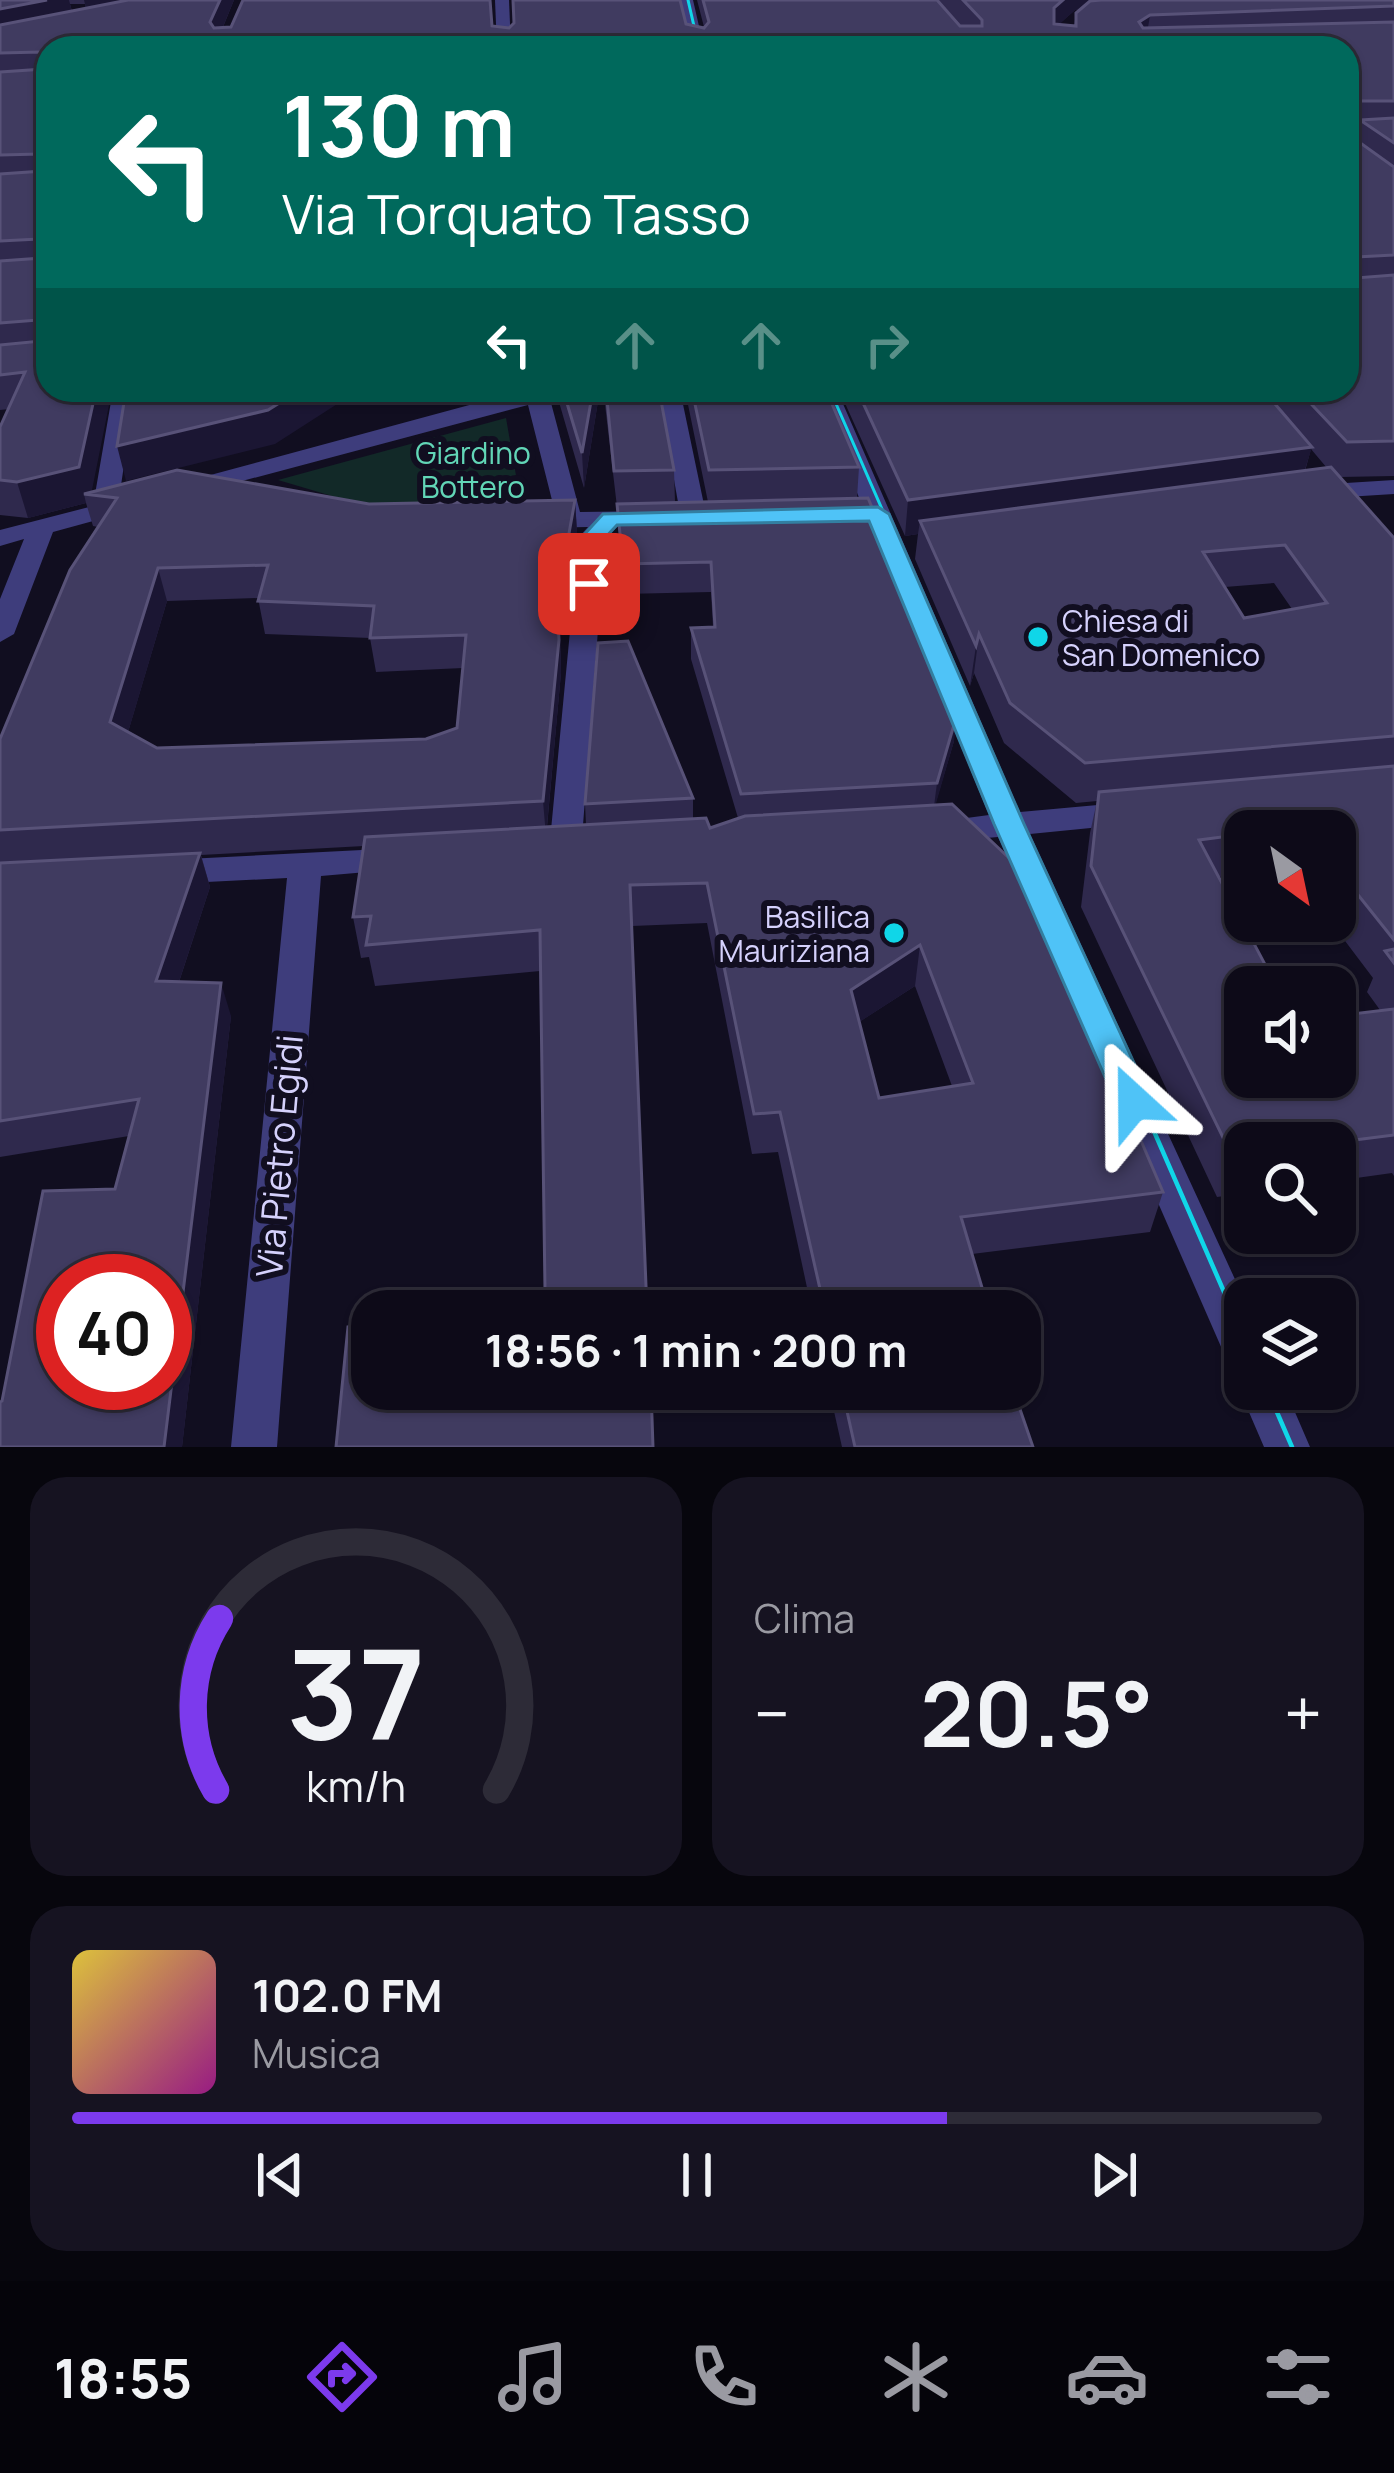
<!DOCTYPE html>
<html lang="it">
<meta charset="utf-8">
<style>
:root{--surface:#0d0a18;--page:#161321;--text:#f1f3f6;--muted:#9a9aa2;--line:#2d2b37;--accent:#7c3aed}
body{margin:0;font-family:Manrope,sans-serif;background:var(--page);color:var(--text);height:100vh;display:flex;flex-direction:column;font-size:45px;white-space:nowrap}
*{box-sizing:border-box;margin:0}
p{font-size:39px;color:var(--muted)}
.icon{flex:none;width:66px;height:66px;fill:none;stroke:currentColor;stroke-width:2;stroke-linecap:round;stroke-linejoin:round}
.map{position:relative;height:1447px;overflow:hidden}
.drawer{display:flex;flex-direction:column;gap:30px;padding:30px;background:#07060d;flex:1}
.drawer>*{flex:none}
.top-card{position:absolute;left:36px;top:36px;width:1323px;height:366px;border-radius:36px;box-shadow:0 3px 9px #0004,0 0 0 3px var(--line);background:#00695c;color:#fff;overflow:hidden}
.needle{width:78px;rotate:147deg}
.tools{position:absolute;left:1224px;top:810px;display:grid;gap:24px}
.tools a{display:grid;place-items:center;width:132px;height:132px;border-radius:24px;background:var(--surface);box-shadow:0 3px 9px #0004,0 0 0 3px var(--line);font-size:60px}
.speed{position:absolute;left:36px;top:1254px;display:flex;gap:24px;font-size:60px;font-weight:700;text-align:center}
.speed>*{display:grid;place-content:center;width:156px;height:156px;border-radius:50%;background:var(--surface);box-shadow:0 3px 9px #0004,0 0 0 3px var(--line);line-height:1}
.speed .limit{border:18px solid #d22;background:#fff;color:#111}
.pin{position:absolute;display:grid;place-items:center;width:102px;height:102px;color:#fff;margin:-51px;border-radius:24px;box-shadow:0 6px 18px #0006}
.me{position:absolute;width:132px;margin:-66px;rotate:336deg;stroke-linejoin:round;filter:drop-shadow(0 0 9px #0008)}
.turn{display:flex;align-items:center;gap:42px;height:252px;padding:0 48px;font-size:54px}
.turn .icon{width:156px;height:156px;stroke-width:2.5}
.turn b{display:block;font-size:84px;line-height:102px}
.lanes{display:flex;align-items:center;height:114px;padding:0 48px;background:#0003;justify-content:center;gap:60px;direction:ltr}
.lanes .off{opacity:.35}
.big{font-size:90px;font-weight:700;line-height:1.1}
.drawer .tile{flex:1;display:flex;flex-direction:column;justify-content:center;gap:18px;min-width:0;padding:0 42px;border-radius:36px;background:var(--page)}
.drawer .dial{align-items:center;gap:0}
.dial svg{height:312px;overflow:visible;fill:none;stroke:var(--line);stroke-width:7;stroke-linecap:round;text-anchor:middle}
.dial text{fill:var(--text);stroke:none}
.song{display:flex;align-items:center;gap:36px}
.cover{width:144px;height:144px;border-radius:18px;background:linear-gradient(135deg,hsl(50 70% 55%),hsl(310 70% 35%))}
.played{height:12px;border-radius:6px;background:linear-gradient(90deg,var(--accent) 70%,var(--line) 70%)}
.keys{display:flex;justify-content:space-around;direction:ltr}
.heat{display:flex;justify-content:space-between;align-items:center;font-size:66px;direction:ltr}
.drawer .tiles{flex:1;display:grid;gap:30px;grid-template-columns:1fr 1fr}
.tile:last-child{grid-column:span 2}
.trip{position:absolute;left:351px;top:1290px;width:690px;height:120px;border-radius:36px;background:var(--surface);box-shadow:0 3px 9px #0004,0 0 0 3px var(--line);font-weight:700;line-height:120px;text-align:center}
.menu{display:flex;height:192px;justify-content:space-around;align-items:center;background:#05040a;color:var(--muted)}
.menu .icon{width:84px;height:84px}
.menu .current{color:var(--accent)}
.menu b{font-size:54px;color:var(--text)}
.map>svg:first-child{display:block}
.green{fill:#122928}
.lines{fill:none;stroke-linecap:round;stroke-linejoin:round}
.minor{fill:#3e3d7c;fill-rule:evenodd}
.tram-far1{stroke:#10d6e8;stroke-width:3}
.tram{stroke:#10d6e8;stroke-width:4.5}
.wall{fill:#2f294d;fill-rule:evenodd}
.shaded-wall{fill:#1b1633}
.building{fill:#403b60;stroke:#585278;stroke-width:3;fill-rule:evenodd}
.route{fill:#4fc3f7;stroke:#337fa1;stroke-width:3}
.poi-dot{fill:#10d6e8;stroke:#110e20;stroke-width:4.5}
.labels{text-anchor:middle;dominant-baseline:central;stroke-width:12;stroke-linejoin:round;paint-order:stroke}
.park-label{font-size:30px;fill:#62d6b7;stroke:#110e20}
.poi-label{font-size:30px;fill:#d5d1fc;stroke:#110e20;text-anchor:start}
.near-street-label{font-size:36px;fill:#d5d1fc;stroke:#110e20}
</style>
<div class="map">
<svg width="1394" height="1447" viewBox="0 0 1394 1447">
<rect width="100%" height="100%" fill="#110e20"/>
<path class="green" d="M506,418L522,510L386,512L278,480Z"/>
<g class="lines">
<g class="minor">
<path d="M495,0H509L511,48H497Z"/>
<path d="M679,0H693L704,48H690Z"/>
<path d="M1394,131V141L1347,143V133Z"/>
<path d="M113,390H135L119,499H137L140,504L137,509L53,532L14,634L0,642V599L24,539L0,546V530L93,506Z"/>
<path d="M568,390L550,399L580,512L656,511L669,519L656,527H617L605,539L581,851L577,859H553L549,851L579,537L588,527L536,528L523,520L536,512H555L528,405L186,496L174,489L177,484L525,390Z"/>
<path d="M658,390H680L707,519L703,524L694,527L681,519Z"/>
<path d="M815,390H837L1020,812L1131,802L1142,805L1147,813L1142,821L1131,824L1030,834L1245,1301V1371L1229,1365L998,837L940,842L929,839L924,831L929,823L989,815Z"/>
<path d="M1394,480V494L1314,499L1302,492L1314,485Z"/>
<path d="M401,848L413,852L418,860L413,868L321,876L277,1447H231L287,878L167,884L155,880L150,872L155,864L167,860Z"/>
<path d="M1245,1376V1389H1285L1310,1447H1264L1239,1389Z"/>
</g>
<g class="tram-far1">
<path d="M688,0L699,48"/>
<path d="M830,390L1096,999"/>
</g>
<g class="tram">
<path d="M1095,996L1245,1340"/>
<path d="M1267,1389L1292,1447"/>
</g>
</g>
<g class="wall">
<path d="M0,0H234L223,27L509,28L686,24L704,27L697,0H937L962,26L938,0H1394V476L1340,477L1394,539V1176L1392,1173L1335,1181V1143H1245V1207L1239,1194L1217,1197L1081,907L1090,833L1097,801L1076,803L1004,743L974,673L970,686L915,559L918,534L905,536L839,390H1347V48H48L91,492L369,504L575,500L577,532L560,633L561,673L547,827L586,825L585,804L693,798V819L710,828L738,818L691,659V628L713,627L711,592L624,594L617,507L604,396L599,395L584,488L559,402L558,390H659L674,470L675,502H708L685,390H826L859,467L857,498L954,741L935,805L1163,1192L1150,1232L972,1254L989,1311H812L778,1152L752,1154L707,923L632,926L545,1290L540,971L375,986L369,957L361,958L353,917L364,846L201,855L210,887L179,982L231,1016L182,1447H0L2,1401L115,1189L129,1136L0,1157V739L98,527L93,526L86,503L28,518L0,515V427L9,409L0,410ZM70,4H85L86,8L72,11ZM1081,9L1076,13L1074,26L1059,24L1075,10ZM1311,449L1316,455L1327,468L1305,471ZM1274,583L1292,609L1244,618L1225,587ZM258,598L265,634L370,638L376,672L463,668L457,728L426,739L157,748L128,732L167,601ZM1245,831H1335V921H1330L1373,978L1367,992L1380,1010L1245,1077L1219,877L1245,874ZM915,986L952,1086L879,1098L859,1022Z"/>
<path d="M1264,1233H1315L1305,1256Z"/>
<path d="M829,1389H1013L1033,1447H842Z"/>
</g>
<g class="shaded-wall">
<path d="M47,0H69L74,20L0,34V9Z"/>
<path d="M84,0H177L88,17Z"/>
<path d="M220,0H234L215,46L210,22Z"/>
<path d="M1063,0H1170V3L1075,10L1051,32L1054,8Z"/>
<path d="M1150,15L1146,40L1139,22Z"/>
<path d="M96,390H112L91,495L84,494L86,503L28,518L17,482Z"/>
<path d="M300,390H359L275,444L126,481L117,446Z"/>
<path d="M593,390H599V395L584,488L582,453Z"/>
<path d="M1312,447L1301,482L920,521L918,534L905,536L908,500Z"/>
<path d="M575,500L577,532L560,633L561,673L546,836L543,801L557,600Z"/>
<path d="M158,568L167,601L121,756L110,722Z"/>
<path d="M979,634L974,673L970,686L976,646Z"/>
<path d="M958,711L954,741L933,814L937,783Z"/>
<path d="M200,853L210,887L168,1015L156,981Z"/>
<path d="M920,945L915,986L847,1030L851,990Z"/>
<path d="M221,983L231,1016L182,1447H164Z"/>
</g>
<g class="building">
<path d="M0,0H47L0,9Z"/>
<path d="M128,0H220L210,22L214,28L231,27L243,0H490L492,26L509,28L514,23L513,0H680L686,24L704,28L709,22L703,0H937L960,26H982V20L963,0H1063L1054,8V24L1076,26V13L1090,1L1101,0H1394V6L1150,15L1139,22L1143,28L1394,22V101H1354L1350,106L1352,137L1394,167V255L1356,257L1351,262L1356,278L1394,275V441L1347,442L1298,390H1347V48H48V390H96L79,467L17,482L0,480V427L25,372L0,375V345L42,341L43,324L38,320L0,323V261L42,258L44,243L39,239L0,241V174L43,171L45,158L40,154L0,155V72L44,69L46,56L41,52L0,53V25Z"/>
<path d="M1394,118V143L1360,120Z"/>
<path d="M126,390H300L268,410L117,446Z"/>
<path d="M563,390H593L582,453Z"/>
<path d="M606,390H659L674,470L614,471Z"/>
<path d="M692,390H826L859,467L709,470Z"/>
<path d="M857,390H1263L1312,447L908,500Z"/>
<path d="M1331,467L1394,538V736L1085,763L1010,703L979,634L976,646L920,521ZM1285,545L1327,603L1244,618L1203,552Z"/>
<path d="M177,470L369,504L575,500L557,600L559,640L543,801L0,830V739L70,570L117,498L84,494ZM268,565L258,601L374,606L370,638L466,635L457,728L426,739L157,748L110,722L158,568Z"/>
<path d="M868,498L958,711L937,783L741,794L691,628L715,627L711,562L623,564L617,504Z"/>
<path d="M628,641L693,798L585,804L598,643Z"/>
<path d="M1394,766V940L1335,866V831H1307L1305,828L1274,831H1245V834L1199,840L1277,987H1245V1077H1335V1016L1394,1009V1135L1331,1143H1245V1154L1232,1156L1091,866L1099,792Z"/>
<path d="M952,804L1027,875L1163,1192L961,1217L989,1311H825L780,1112L754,1114L707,883L630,885L647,1311H525V1292L545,1290L540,930L366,945L371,916L353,917L365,837L706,818L710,828L745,816ZM920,945L973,1083L879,1098L851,990Z"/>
<path d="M200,853L156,981L221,983L164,1447H0V1402L2,1401L43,1191L115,1189L139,1099L0,1121V863ZM63,1281H165V1383H63Z"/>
<path d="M1394,949V963L1385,951Z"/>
<path d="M372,1325V1389H651L653,1447H336L348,1327Z"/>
<path d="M842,1389H1013L1033,1447H855Z"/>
</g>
<path class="route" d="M878,507L889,514L1024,824L1152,1102L1146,1112L1134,1116L1122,1112L1116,1102L994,824L869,521L617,525L604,539L598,589H580L577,584L581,538L603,514Z"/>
<g class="poi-dot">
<circle cx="1038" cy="637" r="12"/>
<circle cx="894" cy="933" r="12"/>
</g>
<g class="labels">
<g class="park-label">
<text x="473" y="452">Giardino<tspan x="473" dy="34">Bottero</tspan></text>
</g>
<g class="poi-label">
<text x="1062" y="620">Chiesa di<tspan x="1062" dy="34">San Domenico</tspan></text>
<text x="870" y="916" text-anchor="end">Basilica<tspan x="870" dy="34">Mauriziana</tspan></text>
</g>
<g class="near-street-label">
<text transform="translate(279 1156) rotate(-85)">Via Pietro Egidi</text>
</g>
</g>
</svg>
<div class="tools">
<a><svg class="needle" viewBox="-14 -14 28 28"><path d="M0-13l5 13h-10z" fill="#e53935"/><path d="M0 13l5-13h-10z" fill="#9a9aa2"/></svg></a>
<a><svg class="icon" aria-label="sound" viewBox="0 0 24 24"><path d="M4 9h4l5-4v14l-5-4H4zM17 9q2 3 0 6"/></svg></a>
<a><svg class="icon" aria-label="search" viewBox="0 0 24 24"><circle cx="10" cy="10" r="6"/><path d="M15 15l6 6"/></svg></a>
<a><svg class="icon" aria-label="layers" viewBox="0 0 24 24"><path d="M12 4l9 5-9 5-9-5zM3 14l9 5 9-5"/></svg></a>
</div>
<div class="speed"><div class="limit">40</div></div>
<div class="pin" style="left:589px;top:584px;background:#d93025"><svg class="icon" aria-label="arrive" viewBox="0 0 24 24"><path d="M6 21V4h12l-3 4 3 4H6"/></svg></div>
<svg class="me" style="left:1134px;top:1102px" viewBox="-20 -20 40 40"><path d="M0-17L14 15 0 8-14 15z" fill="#4fc3f7" stroke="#fff" stroke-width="4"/></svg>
<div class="trip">18:56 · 1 min · 200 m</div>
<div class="top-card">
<div class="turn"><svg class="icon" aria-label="left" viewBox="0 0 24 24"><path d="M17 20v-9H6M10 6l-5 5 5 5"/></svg><div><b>130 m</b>Via Torquato Tasso</div></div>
<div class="lanes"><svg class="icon" aria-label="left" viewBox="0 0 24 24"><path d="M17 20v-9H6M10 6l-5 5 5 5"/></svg><svg class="icon off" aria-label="ahead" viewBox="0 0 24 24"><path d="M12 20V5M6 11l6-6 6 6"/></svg><svg class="icon off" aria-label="ahead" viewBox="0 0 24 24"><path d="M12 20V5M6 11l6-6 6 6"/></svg><svg class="icon off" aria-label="right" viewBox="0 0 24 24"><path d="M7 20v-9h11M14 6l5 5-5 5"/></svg></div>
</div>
</div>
<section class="drawer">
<div class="tiles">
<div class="tile dial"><svg viewBox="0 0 100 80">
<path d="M14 69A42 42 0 1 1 86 69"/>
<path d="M14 69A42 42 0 0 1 15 25" stroke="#7c3aed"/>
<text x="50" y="56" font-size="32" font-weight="700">37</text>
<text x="50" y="72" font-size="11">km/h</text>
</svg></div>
<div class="tile"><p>Clima</p>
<div class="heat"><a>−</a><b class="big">20.5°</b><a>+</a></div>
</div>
<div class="tile">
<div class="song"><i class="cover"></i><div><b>102.0 FM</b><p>Musica</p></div></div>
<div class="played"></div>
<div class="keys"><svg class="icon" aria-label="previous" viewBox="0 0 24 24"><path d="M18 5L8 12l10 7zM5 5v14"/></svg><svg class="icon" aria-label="pause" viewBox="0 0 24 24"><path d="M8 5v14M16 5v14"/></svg><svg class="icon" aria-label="next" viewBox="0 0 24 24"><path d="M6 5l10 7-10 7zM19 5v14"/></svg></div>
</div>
</div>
</section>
<nav class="menu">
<b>18:55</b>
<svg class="icon current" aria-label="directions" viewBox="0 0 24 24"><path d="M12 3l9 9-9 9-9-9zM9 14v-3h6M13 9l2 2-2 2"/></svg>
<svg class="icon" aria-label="music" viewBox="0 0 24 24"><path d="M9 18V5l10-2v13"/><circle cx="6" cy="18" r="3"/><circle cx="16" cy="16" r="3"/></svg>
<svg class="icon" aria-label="phone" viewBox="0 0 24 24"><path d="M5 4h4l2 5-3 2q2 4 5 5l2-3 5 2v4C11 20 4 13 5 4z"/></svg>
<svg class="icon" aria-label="climate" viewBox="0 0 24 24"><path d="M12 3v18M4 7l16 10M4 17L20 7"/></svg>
<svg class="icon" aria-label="car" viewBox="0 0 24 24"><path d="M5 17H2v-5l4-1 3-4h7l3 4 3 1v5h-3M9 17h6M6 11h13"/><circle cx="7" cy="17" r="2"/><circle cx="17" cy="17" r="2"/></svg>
<svg class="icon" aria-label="filters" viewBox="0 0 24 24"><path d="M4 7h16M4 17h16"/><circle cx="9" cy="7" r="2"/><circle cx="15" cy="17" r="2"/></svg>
</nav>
